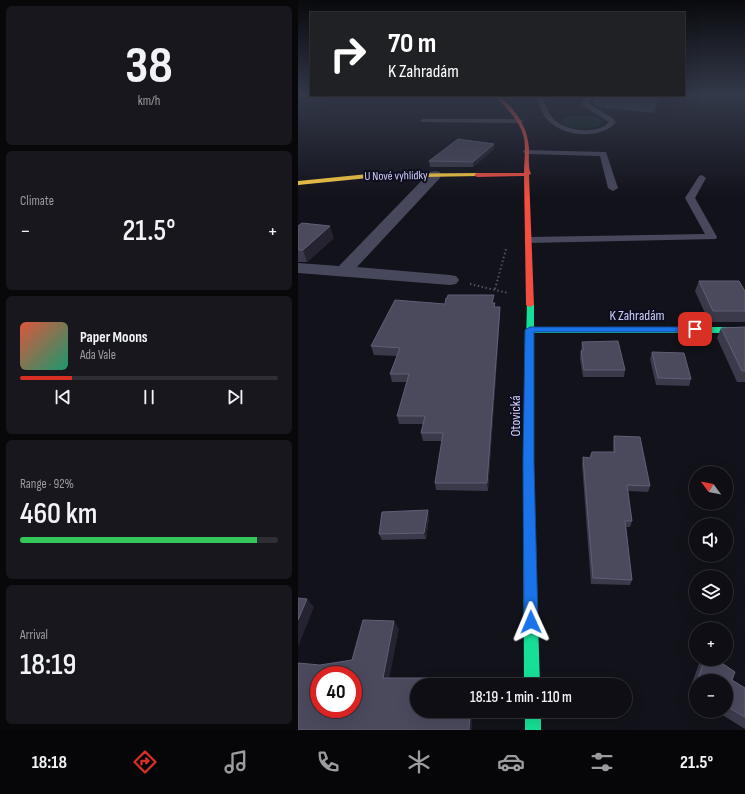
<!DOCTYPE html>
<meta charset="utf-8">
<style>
:root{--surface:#0e0e14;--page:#17171d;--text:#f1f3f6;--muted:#9b9ca0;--line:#2e2e34;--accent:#d93025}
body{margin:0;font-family:"Sofia Sans Condensed",sans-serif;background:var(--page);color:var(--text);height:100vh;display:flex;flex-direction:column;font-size:15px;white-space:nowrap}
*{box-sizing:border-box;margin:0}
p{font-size:13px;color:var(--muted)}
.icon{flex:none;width:22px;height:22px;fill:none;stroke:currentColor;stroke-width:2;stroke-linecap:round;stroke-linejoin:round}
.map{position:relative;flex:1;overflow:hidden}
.side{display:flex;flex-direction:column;gap:6px;padding:6px;background:#08080b;width:298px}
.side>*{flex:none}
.banner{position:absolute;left:12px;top:12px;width:375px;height:84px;border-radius:0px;box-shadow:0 4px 16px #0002,0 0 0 1px var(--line);background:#202124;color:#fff;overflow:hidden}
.needle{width:26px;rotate:302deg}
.tools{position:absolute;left:391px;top:466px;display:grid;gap:8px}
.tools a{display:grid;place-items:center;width:44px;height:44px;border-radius:50%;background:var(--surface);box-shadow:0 4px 16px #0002,0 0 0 1px var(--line);font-size:20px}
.speed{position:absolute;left:12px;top:666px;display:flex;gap:8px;font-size:20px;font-weight:700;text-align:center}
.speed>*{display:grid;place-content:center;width:52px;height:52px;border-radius:50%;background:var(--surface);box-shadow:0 4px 16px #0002,0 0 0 1px var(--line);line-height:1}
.speed .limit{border:6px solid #d22;background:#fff;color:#111}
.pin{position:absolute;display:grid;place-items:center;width:34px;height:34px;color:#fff;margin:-17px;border-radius:8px;box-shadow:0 2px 6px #0006}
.me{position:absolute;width:44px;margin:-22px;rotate:359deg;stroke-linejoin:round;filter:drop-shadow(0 0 3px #0008)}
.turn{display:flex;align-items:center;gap:14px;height:84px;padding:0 12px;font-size:18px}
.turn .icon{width:52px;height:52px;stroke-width:2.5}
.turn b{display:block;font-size:28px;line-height:34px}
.big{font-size:30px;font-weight:600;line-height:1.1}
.side .card{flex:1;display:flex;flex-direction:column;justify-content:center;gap:6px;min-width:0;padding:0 14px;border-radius:6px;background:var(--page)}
.side .dial{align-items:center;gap:0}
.dial b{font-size:52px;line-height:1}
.song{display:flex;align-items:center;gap:12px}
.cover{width:48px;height:48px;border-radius:6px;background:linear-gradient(135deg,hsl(10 70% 55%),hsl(160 70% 35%))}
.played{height:4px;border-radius:2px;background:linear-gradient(90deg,var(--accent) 20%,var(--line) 20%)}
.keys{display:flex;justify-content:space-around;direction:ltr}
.heat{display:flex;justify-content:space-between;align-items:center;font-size:22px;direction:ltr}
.charge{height:6px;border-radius:3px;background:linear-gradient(90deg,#34c759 92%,var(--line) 0)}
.trip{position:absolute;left:112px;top:678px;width:222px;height:40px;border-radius:20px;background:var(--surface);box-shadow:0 4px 16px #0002,0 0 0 1px var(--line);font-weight:600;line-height:40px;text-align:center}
.dock{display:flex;height:64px;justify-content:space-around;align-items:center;background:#060608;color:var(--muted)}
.dock .icon{width:28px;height:28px}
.dock .on{color:var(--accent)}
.dock b{font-size:18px;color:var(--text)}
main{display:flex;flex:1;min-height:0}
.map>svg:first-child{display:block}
.green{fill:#112523}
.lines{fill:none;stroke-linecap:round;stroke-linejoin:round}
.path{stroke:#485760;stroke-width:2;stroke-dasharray:1.5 2.5;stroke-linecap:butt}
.lane{fill:#47485b;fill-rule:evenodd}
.street{fill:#47485b;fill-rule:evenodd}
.fast{fill:#16e098;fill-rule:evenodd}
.slow{fill:#ffcf43;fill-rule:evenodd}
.jam{fill:#f24e42;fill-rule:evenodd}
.wall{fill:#3b3a4a}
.shaded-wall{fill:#24232f}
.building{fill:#4b4a5d;stroke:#5f5f76;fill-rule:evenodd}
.route{fill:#1a73e8;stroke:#114b97}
.labels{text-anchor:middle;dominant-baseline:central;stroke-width:4;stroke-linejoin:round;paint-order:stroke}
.far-street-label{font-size:12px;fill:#cecffc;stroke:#0e0e1e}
.street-label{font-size:14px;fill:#cecffc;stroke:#0e0e1e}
</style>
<main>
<section class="side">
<div class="card dial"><b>38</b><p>km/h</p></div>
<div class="card"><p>Climate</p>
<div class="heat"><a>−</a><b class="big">21.5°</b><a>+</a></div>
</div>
<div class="card">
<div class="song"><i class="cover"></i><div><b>Paper Moons</b><p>Ada Vale</p></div></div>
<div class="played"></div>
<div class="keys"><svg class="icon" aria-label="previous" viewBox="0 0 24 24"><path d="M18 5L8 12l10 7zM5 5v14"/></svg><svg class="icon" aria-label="pause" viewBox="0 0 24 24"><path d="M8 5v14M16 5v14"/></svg><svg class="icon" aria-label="next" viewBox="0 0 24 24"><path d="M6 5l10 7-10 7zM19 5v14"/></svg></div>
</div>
<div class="card"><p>Range · 92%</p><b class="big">460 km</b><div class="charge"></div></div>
<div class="card"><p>Arrival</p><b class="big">18:19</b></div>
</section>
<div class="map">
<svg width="447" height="730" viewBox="0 0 447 730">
<rect width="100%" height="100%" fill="#12121a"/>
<path class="green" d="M283,115L301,118L306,122C298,132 271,130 263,122L264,119L271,116Z"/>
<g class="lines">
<g class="path">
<path d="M172,284L210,293"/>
<path d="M197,289L208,249"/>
</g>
<g class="lane">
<path d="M244,95H250L246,102C249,109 252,116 258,121C270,131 300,135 311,122L284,105L283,104L289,95H295L290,103L313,117L318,122C305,139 268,137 253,123C246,118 243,109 240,102Z"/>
<path d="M125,119H222L225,121L222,123L123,122L122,121Z"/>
<path d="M226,150L308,152L320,188L315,191L310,188L302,156L229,154L225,152Z"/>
<path d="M404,175L408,178L397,198L419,237L418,239L231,243L226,240L231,237L407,234L387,198L401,176Z"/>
</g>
<path class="street" d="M137,171L142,172L143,175L142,178L59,267L152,275L158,276L161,280L158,284L152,285L0,273V263L41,266L132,172Z"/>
<g class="fast">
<path d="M229,303H232L236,305V327H447V333H236L235,463L242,685H226L225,463Z"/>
<rect x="227" y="711" width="16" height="19"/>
</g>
<path class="slow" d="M179,173L182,175L181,176L70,178L0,185V181L70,174Z"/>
<path class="jam" d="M196,95H200C217,109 230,126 231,149C231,157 230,168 233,174L231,175L236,305L232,307L228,305L226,176L179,177L176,175L179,173H226C226,162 228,149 226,138C222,120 208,108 196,95Z"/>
</g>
<g class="wall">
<path d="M296,95H364L356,113L300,107L295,104Z"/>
<path d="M196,144V149L175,167H132L131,161Z"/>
<path d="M0,226L36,238L9,262H0Z"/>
<path d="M401,281L447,291V322H411L397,291Z"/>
<path d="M196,303L197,307H202V315L190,491L138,490L137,483L144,441H125L123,433L125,424H101L99,416L109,382H94L92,374L99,356L76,355L73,346L147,304Z"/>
<path d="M447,327V382H439L419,338L423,328Z"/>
<path d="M284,342L327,370L326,377H285L282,358Z"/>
<path d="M354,352L393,379L391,386L358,385L352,359Z"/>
<path d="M316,436L352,486L350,492L330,491L334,521L332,527H328L334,580L332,585L293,584L284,464L285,457L292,458L315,452V443Z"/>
<path d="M131,517L128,539L84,540L81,534Z"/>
<path d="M404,659H418L434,680L447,688V729L418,711H428V681H398V699L390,694L402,661Z"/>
</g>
<g class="shaded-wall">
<path d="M360,95H364L356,113L359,99Z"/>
<path d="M196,144V149L175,167V162Z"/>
<path d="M32,226L36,238L9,262L5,250Z"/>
<path d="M202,307V315L190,491L189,483Z"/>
<path d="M130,510L131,517L128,539L126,533Z"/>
<path d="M9,599L16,607L0,647V620Z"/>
<path d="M96,621L101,629L90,685L85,678Z"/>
<path d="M174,678L176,684V685H173Z"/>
<path d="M172,711H174V730H171Z"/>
</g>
<g class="building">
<path d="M316,95H360L359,99Z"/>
<path d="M160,139L196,144L175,162L131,161Z"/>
<path d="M4,223L32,226L5,250H0V226Z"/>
<path d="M401,281H441L447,291V311H415Z"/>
<path d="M150,295H196L194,303H197L196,307H202L189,483H137L145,433H123L127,416H99L111,374H92L102,348L73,346L97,300L147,304L148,298H149Z"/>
<path d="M447,327V371H444L423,328Z"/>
<path d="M320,341L327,370H286L283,351L286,350L284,342Z"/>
<path d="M354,352L386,353L393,379L360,378Z"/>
<path d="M316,436L342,437L352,486L329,485L334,521H327L334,580L295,578L285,457L292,458L294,452H317Z"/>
<path d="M130,510L126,533L81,534L84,512Z"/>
<path d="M0,598L9,599L0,620Z"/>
<path d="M65,620L96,621L85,678H174L173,685H119V711H172L171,730H0V663L22,665L54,660ZM21,675H55V709H21Z"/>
<path d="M407,659H418L437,672L434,680L447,688V717L428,706V681H399Z"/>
</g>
<linearGradient id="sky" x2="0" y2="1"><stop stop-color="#0a0a0e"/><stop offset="0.48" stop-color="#333949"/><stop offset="1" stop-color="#333949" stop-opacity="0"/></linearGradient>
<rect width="447" height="197" fill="url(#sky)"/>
<path class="route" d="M232,327H397L401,329L397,332H236V463L240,622L238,627L233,629L228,627L226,622L225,463L227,330Z"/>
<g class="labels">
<g class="far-street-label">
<text transform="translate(98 176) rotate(-1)">U Nové vyhlídky</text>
</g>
<g class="street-label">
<text x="339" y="315">K Zahradám</text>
<text transform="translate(217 416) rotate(-90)">Otovická</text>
</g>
</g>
</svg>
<div class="tools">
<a><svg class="needle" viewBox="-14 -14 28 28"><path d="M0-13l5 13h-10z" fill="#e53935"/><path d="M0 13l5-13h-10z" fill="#9b9ca0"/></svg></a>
<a><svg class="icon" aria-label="sound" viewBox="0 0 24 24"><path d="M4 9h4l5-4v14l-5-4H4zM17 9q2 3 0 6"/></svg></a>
<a><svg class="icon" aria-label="layers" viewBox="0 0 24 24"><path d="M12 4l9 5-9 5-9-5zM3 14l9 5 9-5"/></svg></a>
<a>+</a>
<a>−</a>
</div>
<div class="speed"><div class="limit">40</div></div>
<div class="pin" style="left:397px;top:329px;background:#d93025"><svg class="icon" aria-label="arrive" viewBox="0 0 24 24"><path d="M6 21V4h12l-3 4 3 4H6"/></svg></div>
<svg class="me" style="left:233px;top:622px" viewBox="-20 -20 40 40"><path d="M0-17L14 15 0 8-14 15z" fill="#1a73e8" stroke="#fff" stroke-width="4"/></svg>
<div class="trip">18:19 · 1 min · 110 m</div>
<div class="banner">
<div class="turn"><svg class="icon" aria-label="right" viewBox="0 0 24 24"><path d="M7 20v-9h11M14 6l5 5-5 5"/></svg><div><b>70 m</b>K Zahradám</div></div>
</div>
</div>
</main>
<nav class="dock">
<b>18:18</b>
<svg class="icon on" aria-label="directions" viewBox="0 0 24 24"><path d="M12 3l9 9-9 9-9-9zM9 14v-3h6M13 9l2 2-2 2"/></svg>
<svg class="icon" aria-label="music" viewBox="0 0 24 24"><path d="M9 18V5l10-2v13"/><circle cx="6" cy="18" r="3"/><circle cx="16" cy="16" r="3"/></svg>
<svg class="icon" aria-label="phone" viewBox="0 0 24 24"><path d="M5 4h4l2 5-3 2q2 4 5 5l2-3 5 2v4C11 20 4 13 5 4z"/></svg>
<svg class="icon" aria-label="climate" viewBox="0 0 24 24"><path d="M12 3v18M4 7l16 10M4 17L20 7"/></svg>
<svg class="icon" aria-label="car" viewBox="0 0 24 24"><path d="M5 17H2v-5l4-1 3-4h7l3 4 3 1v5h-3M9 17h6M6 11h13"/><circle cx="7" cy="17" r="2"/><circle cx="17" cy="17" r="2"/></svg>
<svg class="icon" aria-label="filters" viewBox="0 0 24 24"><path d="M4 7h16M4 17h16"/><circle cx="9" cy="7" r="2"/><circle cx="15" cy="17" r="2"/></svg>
<b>21.5°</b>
</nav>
